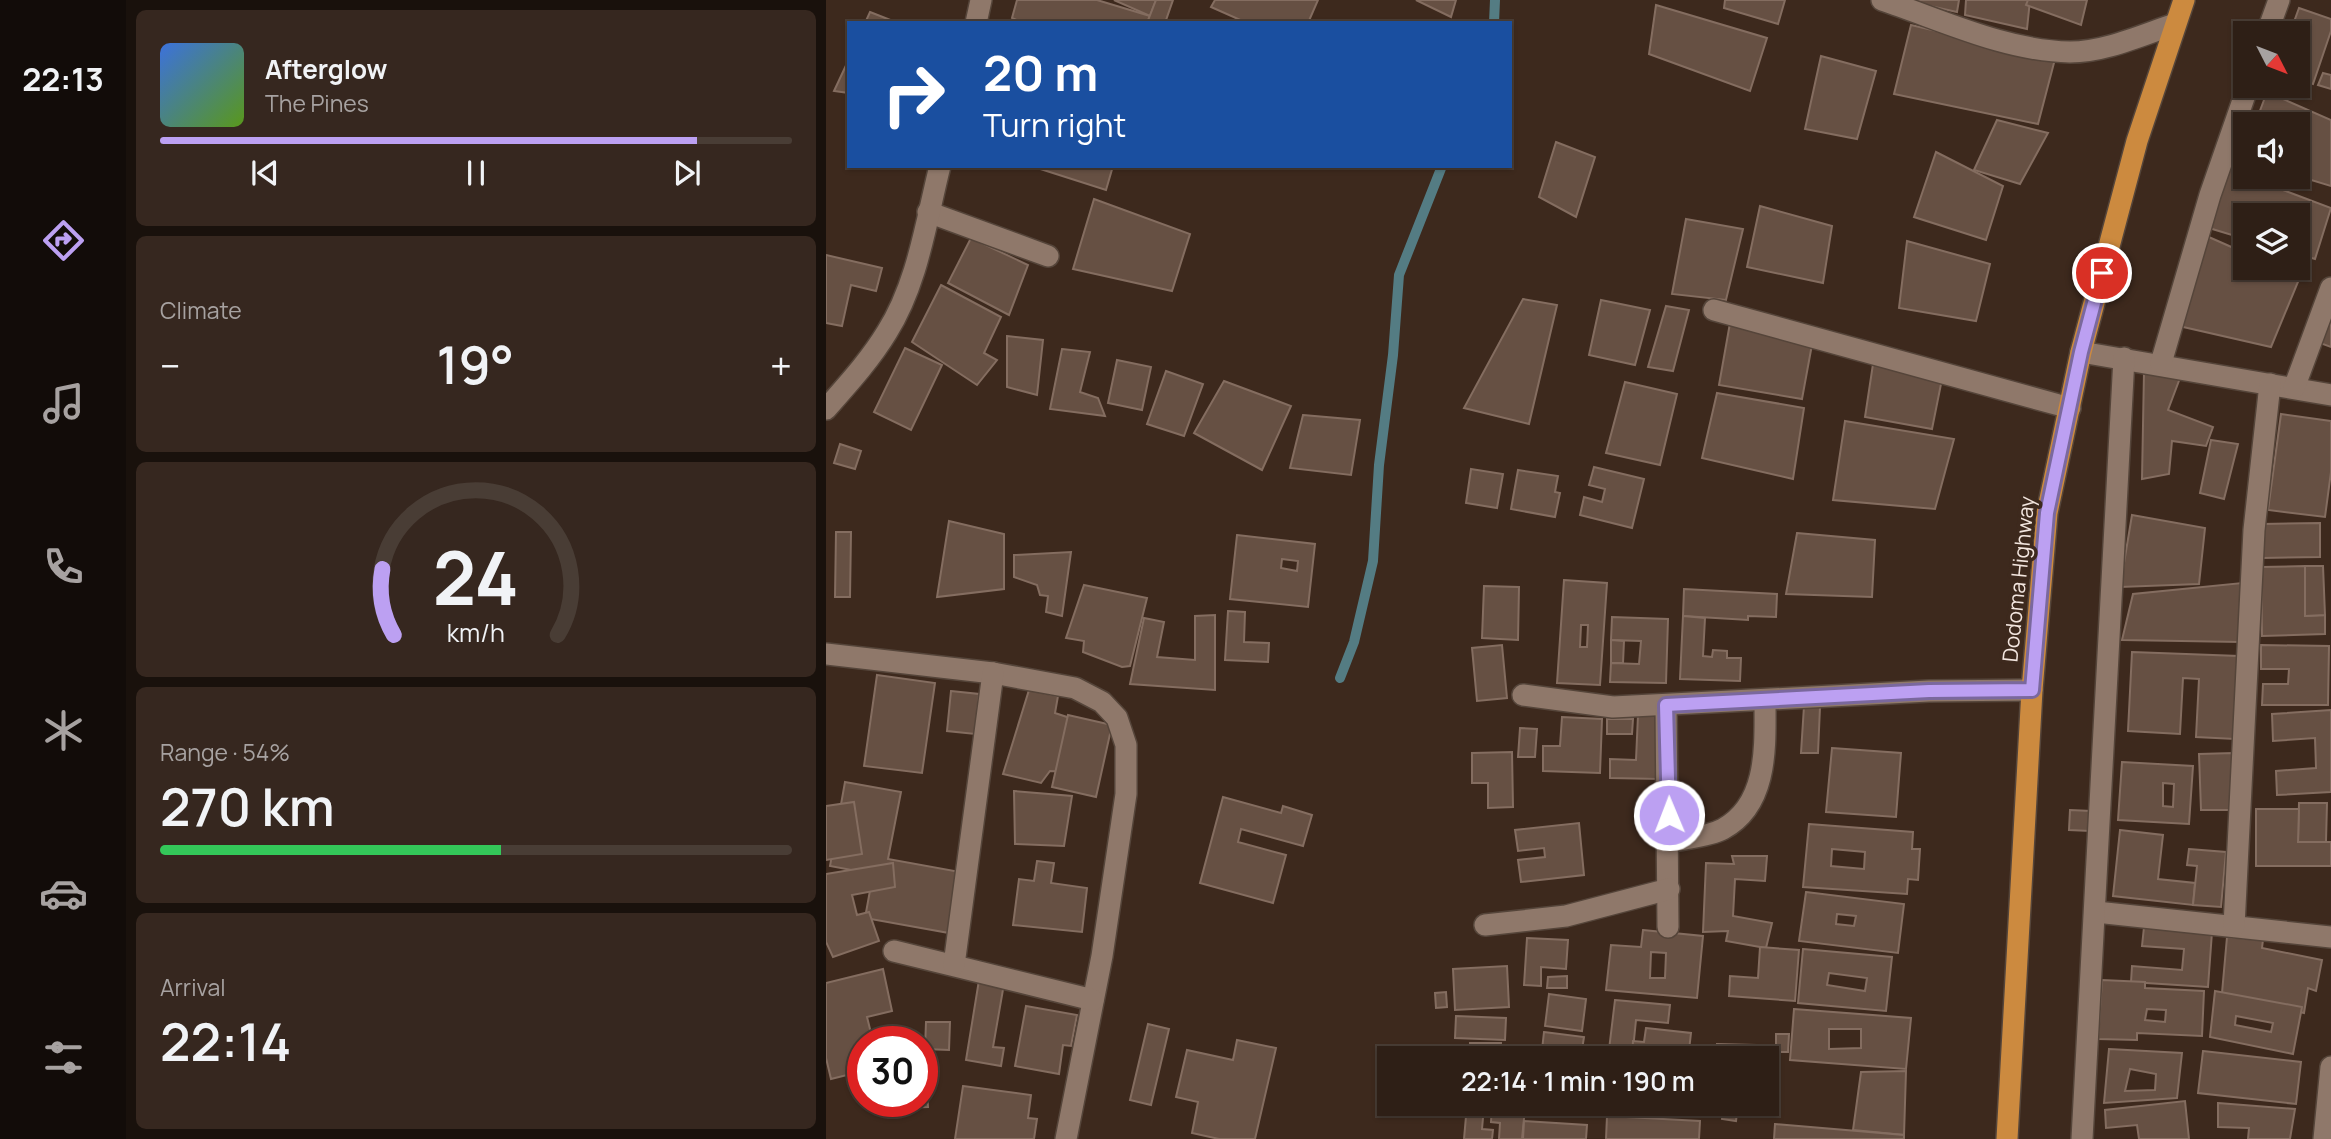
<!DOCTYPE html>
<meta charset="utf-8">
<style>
:root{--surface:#2e1f16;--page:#36271f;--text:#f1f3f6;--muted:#a7a2a1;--line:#493d35;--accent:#bca0f2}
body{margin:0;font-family:Manrope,sans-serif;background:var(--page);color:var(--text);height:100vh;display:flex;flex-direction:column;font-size:26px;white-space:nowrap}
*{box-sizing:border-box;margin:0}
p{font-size:23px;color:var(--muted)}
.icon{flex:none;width:38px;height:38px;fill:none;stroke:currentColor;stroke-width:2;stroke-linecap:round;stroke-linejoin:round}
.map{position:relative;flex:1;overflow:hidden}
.details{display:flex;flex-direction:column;gap:10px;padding:10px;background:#19110c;width:700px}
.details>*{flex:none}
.hud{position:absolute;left:21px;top:21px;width:665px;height:147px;border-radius:0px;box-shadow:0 2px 5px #0004,0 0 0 2px var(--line);background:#1a4fa0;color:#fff;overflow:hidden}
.needle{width:46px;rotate:132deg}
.controls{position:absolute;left:1407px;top:21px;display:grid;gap:14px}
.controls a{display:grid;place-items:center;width:77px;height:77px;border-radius:0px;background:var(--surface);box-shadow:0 2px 5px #0004,0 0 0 2px var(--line);font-size:35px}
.speed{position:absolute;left:21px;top:1026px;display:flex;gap:14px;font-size:35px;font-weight:700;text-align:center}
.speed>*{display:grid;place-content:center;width:91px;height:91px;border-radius:50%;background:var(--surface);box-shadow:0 2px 5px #0004,0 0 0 2px var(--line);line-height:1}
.speed .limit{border:10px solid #d22;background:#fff;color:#111}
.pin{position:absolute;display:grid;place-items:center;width:60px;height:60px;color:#fff;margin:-30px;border:4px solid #fff;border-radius:50%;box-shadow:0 2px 7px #0007}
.me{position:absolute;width:77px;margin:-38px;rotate:359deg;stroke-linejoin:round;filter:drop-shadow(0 0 5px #0008)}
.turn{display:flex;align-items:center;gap:24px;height:147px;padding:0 21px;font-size:32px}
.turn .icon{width:91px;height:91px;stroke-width:2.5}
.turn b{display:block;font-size:49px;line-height:60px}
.big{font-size:52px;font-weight:600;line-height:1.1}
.details .tile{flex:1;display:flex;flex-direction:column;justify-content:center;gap:10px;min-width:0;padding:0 24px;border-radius:10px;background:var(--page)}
.details .dial{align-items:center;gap:0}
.dial svg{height:182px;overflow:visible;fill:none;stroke:var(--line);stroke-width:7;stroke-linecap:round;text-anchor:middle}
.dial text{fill:var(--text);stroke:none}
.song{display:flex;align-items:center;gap:21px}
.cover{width:84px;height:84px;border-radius:10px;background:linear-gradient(135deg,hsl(220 70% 55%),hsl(90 70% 35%))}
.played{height:7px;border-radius:4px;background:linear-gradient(90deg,var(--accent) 85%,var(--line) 85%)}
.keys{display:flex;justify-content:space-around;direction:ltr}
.heat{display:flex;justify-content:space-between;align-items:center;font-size:38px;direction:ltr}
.charge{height:10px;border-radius:5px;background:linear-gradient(90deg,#34c759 54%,var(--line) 0)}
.trip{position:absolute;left:551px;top:1046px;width:402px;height:70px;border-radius:0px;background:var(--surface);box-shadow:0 2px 5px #0004,0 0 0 2px var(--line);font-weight:600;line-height:70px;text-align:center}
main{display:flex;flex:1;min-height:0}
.menu{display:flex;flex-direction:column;width:126px;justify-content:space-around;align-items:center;background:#120c09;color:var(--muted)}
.menu .icon{width:49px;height:49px}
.menu .selected{color:var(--accent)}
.menu b{font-size:32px;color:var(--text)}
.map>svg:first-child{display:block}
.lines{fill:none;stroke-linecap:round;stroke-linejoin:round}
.stream{stroke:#547c83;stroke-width:10}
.building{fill:#665043;stroke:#846d60;stroke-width:2;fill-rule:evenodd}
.street-casing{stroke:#55453a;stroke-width:24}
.highway-casing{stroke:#55453a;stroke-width:24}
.street{stroke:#8f786a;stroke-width:21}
.highway{stroke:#cc8a3f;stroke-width:21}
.route-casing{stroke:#7a689d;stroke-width:18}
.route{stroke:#bca0f2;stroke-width:12}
.labels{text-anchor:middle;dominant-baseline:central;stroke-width:7;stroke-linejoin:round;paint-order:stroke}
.street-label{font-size:21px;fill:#f3e6df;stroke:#3d291d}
</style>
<main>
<nav class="menu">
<b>22:13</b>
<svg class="icon selected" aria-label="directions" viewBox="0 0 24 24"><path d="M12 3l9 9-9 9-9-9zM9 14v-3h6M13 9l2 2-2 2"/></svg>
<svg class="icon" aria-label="music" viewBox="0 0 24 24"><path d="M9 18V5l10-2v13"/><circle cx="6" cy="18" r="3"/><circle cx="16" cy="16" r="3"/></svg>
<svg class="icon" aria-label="phone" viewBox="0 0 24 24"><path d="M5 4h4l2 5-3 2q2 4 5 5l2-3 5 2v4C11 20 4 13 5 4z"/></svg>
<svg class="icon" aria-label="climate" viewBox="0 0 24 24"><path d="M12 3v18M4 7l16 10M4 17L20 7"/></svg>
<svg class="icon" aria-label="car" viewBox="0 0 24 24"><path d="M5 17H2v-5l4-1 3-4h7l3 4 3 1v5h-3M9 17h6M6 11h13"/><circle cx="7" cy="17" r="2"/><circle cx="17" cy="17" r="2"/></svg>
<svg class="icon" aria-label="filters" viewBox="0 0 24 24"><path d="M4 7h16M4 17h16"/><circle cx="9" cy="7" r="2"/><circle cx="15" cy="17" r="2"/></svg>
</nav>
<section class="details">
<div class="tile">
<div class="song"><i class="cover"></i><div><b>Afterglow</b><p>The Pines</p></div></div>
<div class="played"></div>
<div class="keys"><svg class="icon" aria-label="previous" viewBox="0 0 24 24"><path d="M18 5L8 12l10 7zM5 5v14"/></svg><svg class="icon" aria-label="pause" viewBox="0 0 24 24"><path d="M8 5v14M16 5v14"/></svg><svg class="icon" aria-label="next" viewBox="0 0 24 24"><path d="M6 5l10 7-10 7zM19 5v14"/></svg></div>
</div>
<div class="tile"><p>Climate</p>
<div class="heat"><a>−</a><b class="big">19°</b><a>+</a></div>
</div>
<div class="tile dial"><svg viewBox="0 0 100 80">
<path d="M14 69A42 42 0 1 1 86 69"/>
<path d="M14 69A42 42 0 0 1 9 40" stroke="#bca0f2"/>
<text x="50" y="56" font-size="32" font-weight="700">24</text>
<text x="50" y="72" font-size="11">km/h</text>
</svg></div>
<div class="tile"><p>Range · 54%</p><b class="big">270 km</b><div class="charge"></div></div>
<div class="tile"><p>Arrival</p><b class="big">22:14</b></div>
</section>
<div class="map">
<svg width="1505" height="1139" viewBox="0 0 1505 1139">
<rect width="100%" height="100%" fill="#3d291d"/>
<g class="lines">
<g class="stream">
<path d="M668,23L669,0"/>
<path d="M514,678L528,642L547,561L553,465L567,355L573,275L616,166"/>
</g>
</g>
<g class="building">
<path d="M191,0H271L324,16L321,23H198L186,18Z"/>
<path d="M288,0H330L324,16Z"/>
<path d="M330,0H347L339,23H321Z"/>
<path d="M389,0H492L482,23H421L385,7Z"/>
<path d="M590,0H630L625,17Z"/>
<path d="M899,0H959L952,24L898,8Z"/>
<path d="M1087,0H1133L1131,12L1086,2Z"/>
<path d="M1140,0H1204L1201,29L1139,15Z"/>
<path d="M1202,0H1261L1255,25L1200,5Z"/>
<path d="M830,5L941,38L924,91L823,54Z"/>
<path d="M1473,8L1505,19V31L1487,84L1472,79V33H1464Z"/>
<path d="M44,12L72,23H39Z"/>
<path d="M1085,25L1229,59L1212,124L1068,94Z"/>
<path d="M995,56L1050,71L1031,139L979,129Z"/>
<path d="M23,59V93L8,91Z"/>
<path d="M1497,73L1505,75V89L1492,85Z"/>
<path d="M1441,92L1505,120V186L1472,176V124H1429Z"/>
<path d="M1171,120L1222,133L1194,184L1148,170Z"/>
<path d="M730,142L769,157L750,217L713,197Z"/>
<path d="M1110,152L1177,186L1160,240L1088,217Z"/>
<path d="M205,166H287L280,190Z"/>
<path d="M1401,169L1505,208L1489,259L1472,254V215H1419V239L1383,228Z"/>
<path d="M268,199L364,234L346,291L247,269Z"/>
<path d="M934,206L1006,226L997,283L921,267Z"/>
<path d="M860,219L917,229L900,300L846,294Z"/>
<path d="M1376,234L1419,253V268H1454L1474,277L1445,347L1344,324Z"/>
<path d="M145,238L202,265L183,315L122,283Z"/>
<path d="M1081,241L1164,264L1150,321L1073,308Z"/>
<path d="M0,255L56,268L50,291L25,285L16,326L0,323Z"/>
<path d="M115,285L175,317L158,353L171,360L151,385L86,342Z"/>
<path d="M697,299L731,305L703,424L638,408Z"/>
<path d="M775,300L824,310L809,365L763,355Z"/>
<path d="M840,306L863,310L847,371L822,367Z"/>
<path d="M1505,320V347L1494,343Z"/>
<path d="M904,323L987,339L976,399L893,385Z"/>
<path d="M181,336L217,340L211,395L181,387Z"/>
<path d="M79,348L116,365L85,430L48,412Z"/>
<path d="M236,349L264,352L254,392L272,398L279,416L224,409Z"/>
<path d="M291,360L325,367L316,410L282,403Z"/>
<path d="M1047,364L1116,379L1106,429L1039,417Z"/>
<path d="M340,371L377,384L358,436L321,424Z"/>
<path d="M1318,372L1354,378L1342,410L1387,427L1380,446L1346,441L1343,474L1316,479Z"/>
<path d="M398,381L465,406L436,470L368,433Z"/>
<path d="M799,382L851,394L834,465L780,453Z"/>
<path d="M891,393L978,408L967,479L876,458Z"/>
<path d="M1455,414L1505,421V472L1499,517L1442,510Z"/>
<path d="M477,415L534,420L525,475L464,468Z"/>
<path d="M1019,421L1128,439L1109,509L1007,500Z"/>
<path d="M1385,440L1412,444L1398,499L1374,493Z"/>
<path d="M14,444L35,451L29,469L8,463Z"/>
<path d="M768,467L818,479L806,528L754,515L758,497L776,502L779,489L763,485Z"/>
<path d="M645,469L677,474L671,508L640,503Z"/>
<path d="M692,470L732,476L729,492L734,493L729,517L685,509Z"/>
<path d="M1306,515L1379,528L1373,584L1294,587Z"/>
<path d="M123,521L178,534V589L111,597Z"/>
<path d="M1494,523V557L1436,558V524Z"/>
<path d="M10,532H25L24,597H9Z"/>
<path d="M971,533L1049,540L1046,597L960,594Z"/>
<path d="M411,535L489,544L482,607L404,599ZM456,559L472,561L471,571L455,568Z"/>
<path d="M245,552L236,616L220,612L222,596L214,595L211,585L188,577V555Z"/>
<path d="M1479,566V616L1499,615V634L1436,636L1435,567Z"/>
<path d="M1479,566H1497L1499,615L1479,616Z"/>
<path d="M738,580L781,583L774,685L731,683ZM755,625H762L761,647H754Z"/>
<path d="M1416,583L1414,642L1296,640L1307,594Z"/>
<path d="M258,585L321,598L304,666L296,667L257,652L258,641L240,638Z"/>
<path d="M658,586L693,587L692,640L656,638Z"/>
<path d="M858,589L951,594L950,617L922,616V620L857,616Z"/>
<path d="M402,611L419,612L418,642L443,643L442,662L399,660Z"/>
<path d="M389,615V690L304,684L318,618L338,622L331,657L369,660V616Z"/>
<path d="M857,616L879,618L877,656L886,657L887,650L901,651V658H915L914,681L854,679Z"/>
<path d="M786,617L842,619L840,683L784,682L785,663L813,664L815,641L785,640Z"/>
<path d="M785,640L798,641L797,663H785Z"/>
<path d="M676,645L681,698L651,701L646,648Z"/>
<path d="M1435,645L1503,646L1502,705H1436L1437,684H1462L1463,669H1435Z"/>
<path d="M1306,652L1413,656L1409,739L1370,737L1373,679L1357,678L1354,734L1302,731Z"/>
<path d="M51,675L109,683L96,773L38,766Z"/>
<path d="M203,690L232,696L229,713L256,722L242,772L224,771L215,783L177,774Z"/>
<path d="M125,691L153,694L149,734L121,731Z"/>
<path d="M978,706L994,707L992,753H975Z"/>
<path d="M1505,710V792L1451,795L1450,771L1490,768L1489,738L1447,741L1446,714Z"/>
<path d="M242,715L286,725L270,797L226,787Z"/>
<path d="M812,715H835L834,779L784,778V759L810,760Z"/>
<path d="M736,717L776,719L774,773L717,771V746H734Z"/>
<path d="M781,719H807L806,734H781Z"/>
<path d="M694,728L711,729L709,757H692Z"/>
<path d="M1006,748L1075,753L1070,817L1000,812Z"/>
<path d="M686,752L687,807L662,808V783H646V753Z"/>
<path d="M1407,753L1409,810H1375L1373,754Z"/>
<path d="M1296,762L1367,766L1363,824L1292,820ZM1337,783L1348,784L1347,807L1337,806Z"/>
<path d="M19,782L75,792L62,859L134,872L123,933L39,918L47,874L4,866Z"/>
<path d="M188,791L246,796L238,846L189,844Z"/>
<path d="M397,797L455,813L457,806L486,815L477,846L415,829L412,842L460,855L447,903L374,883Z"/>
<path d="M28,802L36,854L0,860V806Z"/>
<path d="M1473,803H1501L1500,842H1472Z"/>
<path d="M1430,809H1473L1472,842H1505V866H1430Z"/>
<path d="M1244,810L1265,811L1264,831L1243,830Z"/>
<path d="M753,823L758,875L695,882L692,860L719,857L718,848L692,851L689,830Z"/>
<path d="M983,824L1087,832L1086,849H1094L1092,880L1082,879L1081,894L977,887ZM1006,849L1039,852L1038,869L1005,866Z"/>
<path d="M1294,830L1337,835L1332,879L1369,883L1367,905L1287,896Z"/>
<path d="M1363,849L1400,852L1395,907L1367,905L1371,866L1361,865Z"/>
<path d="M906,856H941L939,881L909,879L907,916L946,923L940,948L900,941L902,931L877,932L880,863L908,864Z"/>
<path d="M211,861L228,863L225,883L261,888L256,932L187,925L193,879L208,881Z"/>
<path d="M67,863L69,887L26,895L31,915L43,912L53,941L7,957L0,942V874Z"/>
<path d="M980,892L1078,904L1072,953L973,941ZM1011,914L1030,916L1028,926L1010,924Z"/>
<path d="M1318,927L1386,932L1382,987L1305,982L1306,966L1356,970L1358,949L1316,946Z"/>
<path d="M817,930L877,936L871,998L780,990L785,945L815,947ZM825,952L840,953L839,978H824Z"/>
<path d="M1401,937L1437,940L1436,948L1496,960L1490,991L1482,988L1478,1013L1396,993Z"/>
<path d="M701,938L742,940L740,969L715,967V986L698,985Z"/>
<path d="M934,947L973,950L969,1001L903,996L904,976L932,978Z"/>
<path d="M977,949L1066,957L1060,1011L972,1003ZM1003,973L1041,978L1039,991L1001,985Z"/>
<path d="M681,966L683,1007L629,1010L627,969Z"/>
<path d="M57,969L66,1011L41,1017L47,1041H37V1071L5,1079L0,1058V983Z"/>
<path d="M154,974L179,978L167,1047L178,1048L175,1066L140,1060Z"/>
<path d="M741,976V988H721L722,977Z"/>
<path d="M1276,980L1319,982V988L1378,991L1376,1036L1311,1033V1040L1272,1039ZM1321,1009L1340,1010L1339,1022L1319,1020Z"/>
<path d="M1389,991L1476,1007L1467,1054L1384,1037ZM1410,1016L1447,1023L1445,1032L1409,1025Z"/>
<path d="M620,992L621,1007L610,1008L609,993Z"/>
<path d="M723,994L760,999L756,1031L719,1026Z"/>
<path d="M789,1000L844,1005L842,1023L810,1020L806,1059L782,1058Z"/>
<path d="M200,1006L251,1015L245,1046L237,1045L233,1074L189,1066Z"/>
<path d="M968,1009L1085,1018L1080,1069L964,1060ZM1003,1029H1035V1048L1003,1049Z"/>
<path d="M630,1016L680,1018L679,1040L629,1038Z"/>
<path d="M100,1022H124L123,1050L99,1049Z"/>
<path d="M322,1024L343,1029L325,1105L304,1100Z"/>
<path d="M820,1028L865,1033L862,1059H806L807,1041L818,1042Z"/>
<path d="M718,1032L758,1037L755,1056L716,1050Z"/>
<path d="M950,1034H963L962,1052H950Z"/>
<path d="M411,1040L450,1048L429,1139H393L366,1133L372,1102L350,1097L361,1050L407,1060Z"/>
<path d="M644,1043H675L674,1059H643Z"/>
<path d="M891,1044L930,1045L929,1059H890Z"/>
<path d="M1283,1049L1356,1053L1351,1098L1278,1103ZM1304,1069L1330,1074L1329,1090L1299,1091Z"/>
<path d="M1377,1051L1475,1062L1470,1104L1372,1093Z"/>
<path d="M1080,1071L1078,1135L1027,1130L1035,1072Z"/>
<path d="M137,1086L205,1095L202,1118L211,1119L208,1139H129Z"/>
<path d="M101,1090L102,1107L73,1108V1101H96V1091Z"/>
<path d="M1359,1101L1363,1139H1313L1311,1125L1280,1128L1279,1110Z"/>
<path d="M1392,1103L1469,1109L1464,1139H1422L1423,1128L1392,1127Z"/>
<path d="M784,1104H860L859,1114L784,1108Z"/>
<path d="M864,1104H888L887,1115L863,1112Z"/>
<path d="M898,1104H912L910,1121L896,1119Z"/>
<path d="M641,1105L658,1107L656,1129L667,1130L666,1139H638Z"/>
<path d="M666,1105L699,1108L696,1139H673L674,1123L665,1122Z"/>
<path d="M781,1116L874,1121L873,1139H780Z"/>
<path d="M698,1121L761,1125L760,1139H697Z"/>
<path d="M949,1124L1078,1135V1139H948Z"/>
</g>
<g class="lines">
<g class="street-casing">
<g id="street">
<path d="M1056,0C1116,20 1180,51 1244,52C1279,52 1316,35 1349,24"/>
<path d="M150,23L155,0"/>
<path d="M1441,33L1453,0"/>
<path d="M102,212L222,256"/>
<path d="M888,310L1244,408"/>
<path d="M1255,352L1505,395"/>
<path d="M1335,363L1384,195L1422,86"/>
<path d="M1468,388L1505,288"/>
<path d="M0,409C22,384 44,360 61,332C92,283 100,221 114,166"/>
<path d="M0,654L167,673L249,688L276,702L291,718L300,745V794L276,956L240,1139"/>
<path d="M697,695L787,707L1103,691L1206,690"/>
<path d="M840,705L842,927"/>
<path d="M843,842C859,838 882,837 897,829C943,804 939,745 939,700"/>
<path d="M1270,912L1505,937"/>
<path d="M659,925L740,916L843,889"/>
<path d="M1408,926L1428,530L1444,384"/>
<path d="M68,951L267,1000"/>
<path d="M128,965L167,673"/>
<path d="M1256,1139L1298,358"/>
<path d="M1498,1139L1505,1067"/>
</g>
</g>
<g class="highway-casing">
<path id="highway" d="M1181,1139L1206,690L1221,513L1255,352L1311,141L1358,0"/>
</g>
<use href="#street" class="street"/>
<use href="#highway" class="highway"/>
</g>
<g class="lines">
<g class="route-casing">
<path id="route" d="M843,815L840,705L1103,691L1206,690L1221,513L1255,352L1276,273"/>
</g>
<use href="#route" class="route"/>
</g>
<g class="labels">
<g class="street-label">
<text transform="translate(1192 579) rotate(-84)">Dodoma Highway</text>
</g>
</g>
</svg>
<div class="controls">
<a><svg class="needle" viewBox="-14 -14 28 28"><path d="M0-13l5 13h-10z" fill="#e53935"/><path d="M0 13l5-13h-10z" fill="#a7a2a1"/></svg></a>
<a><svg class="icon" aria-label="sound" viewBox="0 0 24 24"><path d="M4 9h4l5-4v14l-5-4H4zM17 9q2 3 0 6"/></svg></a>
<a><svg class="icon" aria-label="layers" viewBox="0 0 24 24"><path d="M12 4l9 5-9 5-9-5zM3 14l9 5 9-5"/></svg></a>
</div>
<div class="speed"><div class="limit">30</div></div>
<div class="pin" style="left:1276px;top:273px;background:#d93025"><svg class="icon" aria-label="arrive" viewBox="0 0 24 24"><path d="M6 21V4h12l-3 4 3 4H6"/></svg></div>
<svg class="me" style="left:843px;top:815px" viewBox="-20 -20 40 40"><circle r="17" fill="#bca0f2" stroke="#fff" stroke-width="3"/><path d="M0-11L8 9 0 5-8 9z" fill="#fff"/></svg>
<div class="trip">22:14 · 1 min · 190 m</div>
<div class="hud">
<div class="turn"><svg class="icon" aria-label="right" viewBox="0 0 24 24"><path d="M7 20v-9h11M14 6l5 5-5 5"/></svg><div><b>20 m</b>Turn right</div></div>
</div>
</div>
</main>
